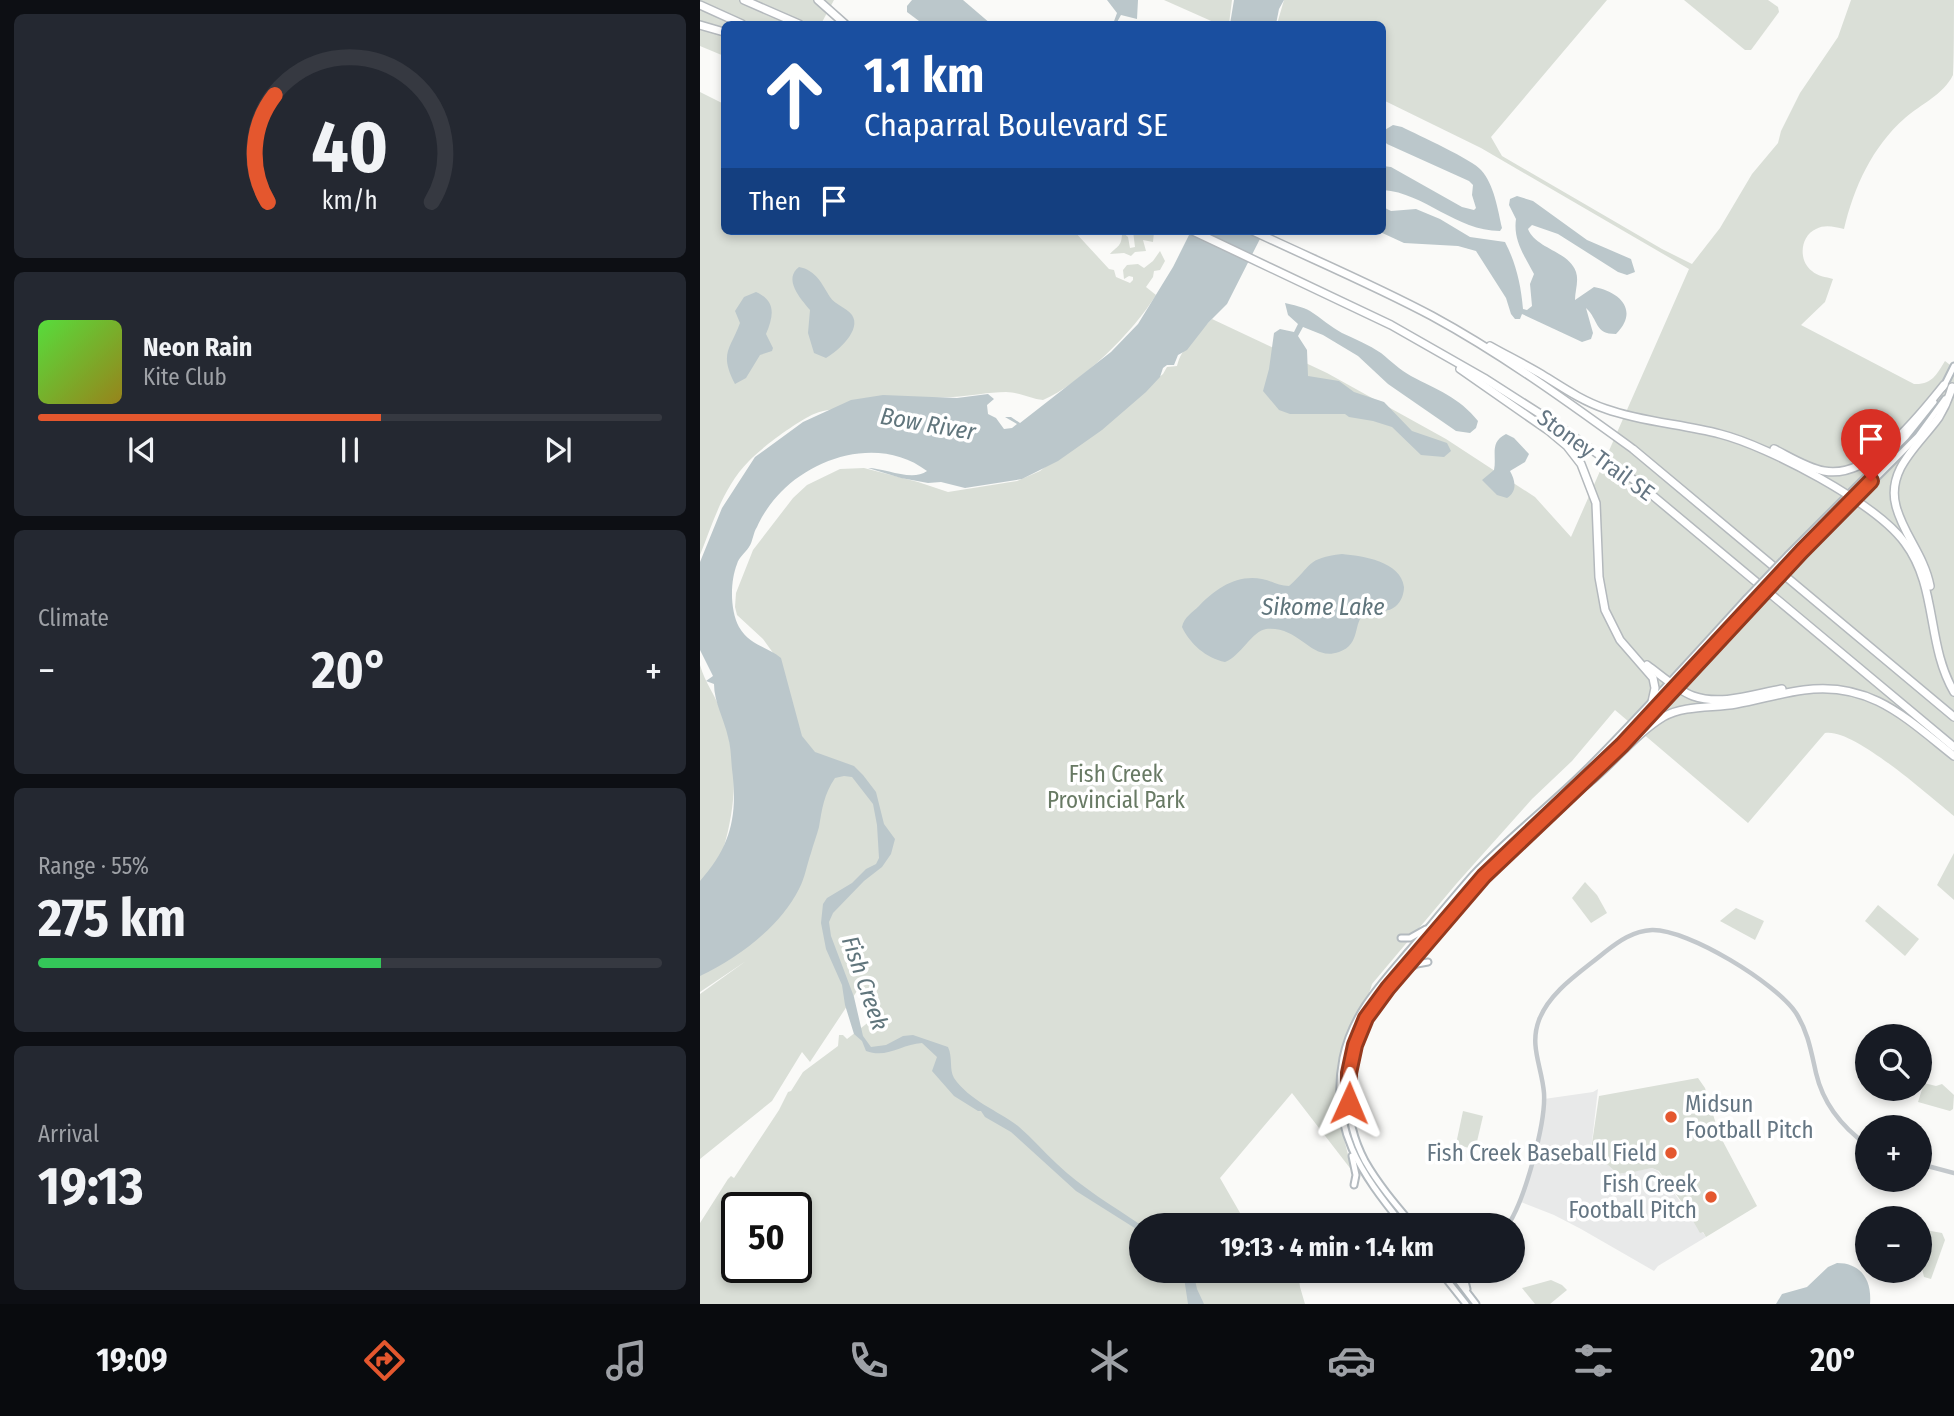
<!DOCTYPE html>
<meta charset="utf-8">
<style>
:root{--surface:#171b24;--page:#242831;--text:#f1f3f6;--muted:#9ea1a6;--line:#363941;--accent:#e4572e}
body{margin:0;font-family:"Fira Sans Condensed",sans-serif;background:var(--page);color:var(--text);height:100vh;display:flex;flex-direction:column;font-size:26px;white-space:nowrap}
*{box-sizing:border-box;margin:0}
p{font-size:23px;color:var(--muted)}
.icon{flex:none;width:38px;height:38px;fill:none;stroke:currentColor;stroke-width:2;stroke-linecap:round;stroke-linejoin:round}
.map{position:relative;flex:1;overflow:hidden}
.side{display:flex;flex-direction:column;gap:14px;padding:14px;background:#0d0f14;width:700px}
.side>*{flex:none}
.top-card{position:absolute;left:21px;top:21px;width:665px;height:214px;border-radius:10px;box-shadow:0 4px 10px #0003;background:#1a4fa0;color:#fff;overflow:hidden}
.tools{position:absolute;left:1155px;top:1024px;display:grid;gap:14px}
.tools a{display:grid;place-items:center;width:77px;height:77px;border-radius:50%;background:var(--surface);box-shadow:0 4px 10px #0003;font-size:35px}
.speed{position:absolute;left:21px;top:1192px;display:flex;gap:14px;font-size:35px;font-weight:700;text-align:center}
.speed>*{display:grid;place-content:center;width:91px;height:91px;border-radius:50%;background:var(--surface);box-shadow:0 4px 10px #0003;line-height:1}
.speed .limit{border:4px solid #111;border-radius:10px;background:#fff;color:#111}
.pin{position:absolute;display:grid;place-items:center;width:60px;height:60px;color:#fff;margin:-72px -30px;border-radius:50% 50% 50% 0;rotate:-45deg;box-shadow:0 0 7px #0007}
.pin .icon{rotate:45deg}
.me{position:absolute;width:77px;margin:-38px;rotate:1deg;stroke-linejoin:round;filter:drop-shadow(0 0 5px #0008)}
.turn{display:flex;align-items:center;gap:24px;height:147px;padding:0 28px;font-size:32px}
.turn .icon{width:91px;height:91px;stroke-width:2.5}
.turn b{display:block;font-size:49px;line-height:60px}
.then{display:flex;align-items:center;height:66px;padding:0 28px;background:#0003;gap:14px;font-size:26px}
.big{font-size:52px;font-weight:700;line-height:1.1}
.side .tile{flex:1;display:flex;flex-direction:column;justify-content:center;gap:10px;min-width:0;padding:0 24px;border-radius:10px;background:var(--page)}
.side .dial{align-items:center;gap:0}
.dial svg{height:182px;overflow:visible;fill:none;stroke:var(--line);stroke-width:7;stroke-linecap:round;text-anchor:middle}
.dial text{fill:var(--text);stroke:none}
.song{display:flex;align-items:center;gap:21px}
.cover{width:84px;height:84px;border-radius:10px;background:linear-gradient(135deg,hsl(110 70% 55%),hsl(50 70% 35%))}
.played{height:7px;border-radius:4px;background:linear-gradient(90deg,var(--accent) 55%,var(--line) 55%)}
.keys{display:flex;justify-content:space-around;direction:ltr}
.heat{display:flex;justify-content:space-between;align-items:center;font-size:38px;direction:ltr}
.charge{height:10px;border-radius:5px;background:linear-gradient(90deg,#34c759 55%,var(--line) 0)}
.trip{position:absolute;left:429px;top:1213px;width:396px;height:70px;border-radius:35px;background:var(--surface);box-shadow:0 4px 10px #0003;font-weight:700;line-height:70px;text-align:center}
.menu{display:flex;height:112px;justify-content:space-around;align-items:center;background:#090b0e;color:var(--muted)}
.menu .icon{width:49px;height:49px}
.menu .current{color:var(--accent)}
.menu b{font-size:32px;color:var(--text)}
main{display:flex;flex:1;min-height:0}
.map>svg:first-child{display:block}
.built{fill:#e8e9e9}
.green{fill:#dadfd7;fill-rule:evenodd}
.water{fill:#bbc7cb}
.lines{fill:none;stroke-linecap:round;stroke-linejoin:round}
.secondary-casing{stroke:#b3babf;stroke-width:9}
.motorway-casing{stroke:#b4b9bd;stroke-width:10}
.tertiary{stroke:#c3c8cc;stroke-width:4.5}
.secondary{stroke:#fff;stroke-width:5}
.motorway{stroke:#fff;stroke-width:7}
.secondary-bridge-casing{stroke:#b3babf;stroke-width:9;stroke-linecap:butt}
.secondary-bridge{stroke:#fff;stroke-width:5}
.route-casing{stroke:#94391e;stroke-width:18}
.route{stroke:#e4572e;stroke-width:12}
.poi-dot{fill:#e4572e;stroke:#fff;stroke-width:2.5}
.labels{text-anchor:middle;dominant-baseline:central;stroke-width:7;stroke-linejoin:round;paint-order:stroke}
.street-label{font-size:23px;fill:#657683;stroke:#fff}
.park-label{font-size:23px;fill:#687a64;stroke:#fff}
.poi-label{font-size:23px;fill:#657683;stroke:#fff;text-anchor:end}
.water-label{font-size:24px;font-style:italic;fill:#60757c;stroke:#fff}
</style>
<main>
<section class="side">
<div class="tile dial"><svg viewBox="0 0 100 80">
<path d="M14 69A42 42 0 1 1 86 69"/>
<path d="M14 69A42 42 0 0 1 17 22" stroke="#e4572e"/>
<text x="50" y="56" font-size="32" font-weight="700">40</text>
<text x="50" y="72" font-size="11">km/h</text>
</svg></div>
<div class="tile">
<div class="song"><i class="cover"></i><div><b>Neon Rain</b><p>Kite Club</p></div></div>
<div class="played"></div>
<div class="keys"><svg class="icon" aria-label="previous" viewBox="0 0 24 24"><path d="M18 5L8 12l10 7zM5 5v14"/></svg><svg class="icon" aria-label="pause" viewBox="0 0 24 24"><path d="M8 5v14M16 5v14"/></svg><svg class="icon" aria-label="next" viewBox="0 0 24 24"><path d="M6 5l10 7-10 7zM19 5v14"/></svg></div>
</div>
<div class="tile"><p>Climate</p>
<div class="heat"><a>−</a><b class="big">20°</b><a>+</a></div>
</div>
<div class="tile"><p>Range · 55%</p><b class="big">275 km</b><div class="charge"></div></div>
<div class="tile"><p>Arrival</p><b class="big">19:13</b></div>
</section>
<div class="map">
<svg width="1254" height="1304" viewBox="0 0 1254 1304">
<rect width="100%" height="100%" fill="#fafaf8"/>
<path class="built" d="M898,1089L891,1150L918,1174L952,1168L958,1171L1006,1237L958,1266L954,1271L881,1229L854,1215L821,1202L839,1131L844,1099L893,1092Z"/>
<g class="green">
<path d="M0,0H134L121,24H24V56L0,46Z"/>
<path d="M464,0H532L529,24H518Z"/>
<path d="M584,0H907L791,137L802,156L962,249L992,264L1020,228L1052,174L1078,143L1081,131L1100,93L1138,37L1151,0H1254C1254,14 1254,65 1253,75C1243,95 1221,104 1205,118C1172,147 1154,187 1144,229C1135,227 1125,224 1116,229C1100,236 1098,261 1112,271C1117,276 1126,277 1133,279L1125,302L1101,325L1214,384C1232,385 1237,374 1245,361L1254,368V816C1230,797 1153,727 1125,733L1048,823L915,710L872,761L832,799L757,883L672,984C668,1001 653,1016 647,1033C629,1080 639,1125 653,1172L592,1093L520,1178L547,1225H441V1270L598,1271L600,1287L605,1304H0V1223L28,1179L31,1176L34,1178L79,1110L88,1092L91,1091L103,1072L138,1046L139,1035H143L147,1039L170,1021L166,1018L175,1006L157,991L110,1062L102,1052L72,1101L0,1159V994L46,961L0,992V964L76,657L63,639L37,615L35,607L36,593L53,550L93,498L107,485L140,469L164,468L218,482L248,492L317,481L340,471L463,374L467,367L477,366C481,348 498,332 512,319L627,373L746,439L835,497L871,537L989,269L781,148L683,100L682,24H577ZM37,1208H96V1267H37Z"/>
<path d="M984,0H1068L1078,7L1079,12L1051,50H1045Z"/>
<path d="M0,92L24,104V231H374L409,269L414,270L416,277L430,283L433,280V277L429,276L424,279L423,270L427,265L438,264L444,268L453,261L460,251L465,261L460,270L454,271L453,277L446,287L456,295C433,332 382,383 343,400C331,399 318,392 306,392C288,392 271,396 253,397C219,398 185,402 152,407C140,409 126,409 114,414C98,421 62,447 49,461C23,487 13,523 0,555Z"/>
<path d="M433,231H445L448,235L454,232L453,242L443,240L446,251L435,252L431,256L424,253L410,254C417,246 422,247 422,232L428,237L430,248L435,247Z"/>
<path d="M0,665C5,683 16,696 22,714C49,792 25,847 0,918Z"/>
<path d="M1254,853V900L1237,885Z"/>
<path d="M885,882L897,895L907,913L891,923L872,898Z"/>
<path d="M1178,905L1219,939L1205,956L1165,921Z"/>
<path d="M1036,908L1064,921L1055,940L1020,921Z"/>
<path d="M998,1078L1005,1088L1019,1134L1057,1206L1006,1237L1003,1232L1000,1233L984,1205L959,1171L952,1168L933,1172L936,1175L933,1179L928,1176L930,1172L918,1174L891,1150L899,1096Z"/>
<path d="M1224,1083L1236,1086L1242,1084L1254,1095L1253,1109L1250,1111L1218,1102Z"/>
<path d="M763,1111L783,1116L775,1150L756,1144Z"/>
<path d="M1220,1229L1242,1233L1245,1240L1231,1279L1224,1277L1220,1260Z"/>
<path d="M851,1280L862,1285L867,1290L850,1304H835L822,1288Z"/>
</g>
<g class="water">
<path d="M212,0H263L291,24H223L207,12V6Z"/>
<path d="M407,0H438L437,19L421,15L416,24H413L417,13Z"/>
<path d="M534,0H584L579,9L576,24H530Z"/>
<path d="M693,125L702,127C718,135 773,160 781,170C794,184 798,210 802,228L800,231C756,231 725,193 683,190V166L691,167L762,207L774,210L776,208L772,195L773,185L769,181L687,144L683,140V131Z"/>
<path d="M817,196L833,201L887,240L931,259L935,272L927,275L918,272L858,234L832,225L828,229C836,249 869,251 876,272C879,281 875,291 875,300L894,287C921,292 939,311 916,334C894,334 899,320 886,308L893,333L891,339L882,342L822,314L820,319H815L811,314L806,298L776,251L758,246L704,243L678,231H682L683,207L691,211L716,209L740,219L770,237L805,242C816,263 821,285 823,309L827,310L832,306L830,284L834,274C824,255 813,240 816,219L809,205L810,199Z"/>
<path d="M491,231H564L527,304L508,323L487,350L478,355L474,365H467L463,368L460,377L446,392L402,430L358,461L322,479L265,488L241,482L228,483L201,478L168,468C185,468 212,482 227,471C183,437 118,454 81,492C72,501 62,515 57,527C53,533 53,541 49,547C45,553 39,557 37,564C30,582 30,610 39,627C50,646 67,646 81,658L102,736L115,752L154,766L163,775L176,792L184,824L195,839L191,854L182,867L164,881L133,913L129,922L131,936L154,997L163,1036L171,1047L186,1045L203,1036L213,1035L248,1047C253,1058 249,1069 254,1078C270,1101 297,1110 318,1126C332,1138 344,1152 357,1164C382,1188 413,1206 441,1225V1232L376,1191L311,1132L285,1117L281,1111H278L254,1096L232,1071L237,1057L222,1043C202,1044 187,1059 166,1051L162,1041L154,1034L145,1005L142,985L126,949L121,923L123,904L127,898L152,883L166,869L176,864L179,858L177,825L173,804L152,777L144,776L135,778C124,794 122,809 119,827C117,835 113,845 111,853C107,864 105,878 99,889C80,927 38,958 0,976V881C31,846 38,816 32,769C31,759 31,747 28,737C24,719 14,702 14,684L6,681L13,676L0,650V562L22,508L55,457L103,422L151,400L183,395L257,398L288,394L294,399L287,405L288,414L296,418L304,429L312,428L317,424L305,417H311L320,423L411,352L438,324L473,267Z"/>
<path d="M99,267C116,270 122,284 130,297C135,305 146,307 152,315C162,330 138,351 126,358L114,353L108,333L110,310C100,298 83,279 99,267Z"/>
<path d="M56,292C76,301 74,315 66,334L73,348L72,351L60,355L46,378L35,384C19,353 30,350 40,323L35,311L44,297Z"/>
<path d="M585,303C593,305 603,307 610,311C621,318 631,327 642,333C655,339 669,345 681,353C691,361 700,370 711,376C737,390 759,397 778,421L776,428L770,433L756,431L688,384L658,356L623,335L603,327L598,336L607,350L608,376L639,381L654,392L684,402L712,431L747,443L751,451L744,457L721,455L692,427L673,421L649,417L645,414H590L579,410L563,391L569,369L574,333L580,329L594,332L598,324L588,315Z"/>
<path d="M806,434L814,438L829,454L825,462L810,471C815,480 818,491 807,498L797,495L782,480L794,470C797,456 789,442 806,434Z"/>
<path d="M642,554C662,556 701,561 704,587C704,594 701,602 696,606C685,615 674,609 665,614C652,622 662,644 639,652C610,662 601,626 566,629C552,631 541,656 525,662C506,658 490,644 482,627C484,617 492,613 499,606C515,589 537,574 562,579C572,581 579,586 589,586C612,566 606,558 642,554Z"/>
<path d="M1137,1263C1162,1263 1172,1281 1170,1304H1076L1082,1294L1107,1287L1128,1267Z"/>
<path d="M483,1271H493L497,1289L504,1304H488Z"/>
</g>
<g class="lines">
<g class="secondary-casing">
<g id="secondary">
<path d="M1243,388L1254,366"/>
<path d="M1088,555L1206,437L1234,402"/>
<path d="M1094,560L1218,436L1245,399"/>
<path d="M889,778L1053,604"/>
<path d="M701,938H710L726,929"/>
<path d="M707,969L717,964L728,962"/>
<path d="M652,1156L656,1175L654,1185"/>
<path d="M703,1225C661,1173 629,1129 643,1058C652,1014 681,984 709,951C731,925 752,899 774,874C809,837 851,805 887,769C942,714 994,656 1046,599"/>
<path d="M713,1225C696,1205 678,1184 665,1161C640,1114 643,1053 672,1009C686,988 704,970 720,951C744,923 767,893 793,867C819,842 846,819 872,795"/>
<path d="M739,1270L766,1304"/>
<path d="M750,1270L776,1304"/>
<path d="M766,1270L764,1277L767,1289"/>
</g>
</g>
<g class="motorway-casing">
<g id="motorway">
<path d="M44,0L99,24"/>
<path d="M118,0L145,24"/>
<path d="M0,5L42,24"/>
<path d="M0,25L24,32"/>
<path d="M493,231L691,325L784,378L856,424L934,480L1254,747"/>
<path d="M553,231C612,259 674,285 732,316C802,354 868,402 933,449L1254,717"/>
<path d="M790,346C806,355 824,364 841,374C862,387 882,401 906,409C942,422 982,424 1020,434C1068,446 1176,503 1205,543C1238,587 1226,644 1254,692"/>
<path d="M760,369L849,431L867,446L881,464L896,503L899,577L905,610L920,640L953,678L955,688L952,702"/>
<path d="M1074,449C1090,457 1107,468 1124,471C1170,480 1219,416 1244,385"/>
<path d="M1230,586C1224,555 1203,534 1196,506C1186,469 1220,444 1239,417C1245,407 1249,398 1252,387"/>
<path d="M947,665C961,675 977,690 993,696C1021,706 1054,694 1082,689"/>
<path d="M870,796C905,775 930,737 963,717C984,705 1013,708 1036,704C1059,700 1081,693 1104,690C1170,681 1206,718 1254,756"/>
</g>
</g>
<g class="tertiary">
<path d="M1220,1164L1254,1173"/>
<path d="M808,1225C825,1199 846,1123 844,1093C842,1067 829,1046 839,1020C850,991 881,972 905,952C919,941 933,931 952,930C988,929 1076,983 1096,1013C1108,1032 1111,1051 1116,1073C1123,1103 1142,1127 1167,1145"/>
</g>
<use href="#secondary" class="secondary"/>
<use href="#motorway" class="motorway"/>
<g class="secondary-bridge-casing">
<g id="secondary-bridge">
<path d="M1046,599L1088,555"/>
<path d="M1053,604L1094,560"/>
</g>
</g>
<use href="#secondary-bridge" class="secondary-bridge"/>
</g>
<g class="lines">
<g class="route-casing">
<path id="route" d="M649,1103V1073L655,1045L666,1018L688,988L784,876L922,745L1102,551L1171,481"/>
</g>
<use href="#route" class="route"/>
</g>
<g class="poi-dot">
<circle cx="971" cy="1117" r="7"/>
<circle cx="971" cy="1153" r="7"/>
<circle cx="1011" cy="1197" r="7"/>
</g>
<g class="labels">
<g class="street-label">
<text transform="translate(896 455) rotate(36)">Stoney Trail SE</text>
</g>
<g class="park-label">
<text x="416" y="774">Fish Creek<tspan x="416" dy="26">Provincial Park</tspan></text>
</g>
<g class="poi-label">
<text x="985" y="1104" text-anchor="start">Midsun<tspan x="985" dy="26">Football Pitch</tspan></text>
<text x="957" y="1153">Fish Creek Baseball Field</text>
<text x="997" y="1184">Fish Creek<tspan x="997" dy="26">Football Pitch</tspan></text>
</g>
<g class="water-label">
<text transform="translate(228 424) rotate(10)">Bow River</text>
<text x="623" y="607">Sikome Lake</text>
<text transform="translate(165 983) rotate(71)">Fish Creek</text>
</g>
</g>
</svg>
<div class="tools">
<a><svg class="icon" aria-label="search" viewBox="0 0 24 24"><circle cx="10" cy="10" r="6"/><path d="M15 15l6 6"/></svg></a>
<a>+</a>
<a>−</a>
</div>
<div class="speed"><div class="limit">50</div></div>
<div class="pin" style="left:1171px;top:481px;background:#d93025"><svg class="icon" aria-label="arrive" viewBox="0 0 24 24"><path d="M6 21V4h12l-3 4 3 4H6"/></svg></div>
<svg class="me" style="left:649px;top:1103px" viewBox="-20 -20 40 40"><path d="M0-17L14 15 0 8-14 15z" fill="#e4572e" stroke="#fff" stroke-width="4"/></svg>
<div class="trip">19:13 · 4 min · 1.4 km</div>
<div class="top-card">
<div class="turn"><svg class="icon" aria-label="ahead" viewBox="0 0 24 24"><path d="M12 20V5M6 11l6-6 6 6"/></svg><div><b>1.1 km</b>Chaparral Boulevard SE</div></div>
<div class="then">Then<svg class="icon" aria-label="arrive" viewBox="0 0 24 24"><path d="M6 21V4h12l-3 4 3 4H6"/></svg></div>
</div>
</div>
</main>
<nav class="menu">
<b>19:09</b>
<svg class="icon current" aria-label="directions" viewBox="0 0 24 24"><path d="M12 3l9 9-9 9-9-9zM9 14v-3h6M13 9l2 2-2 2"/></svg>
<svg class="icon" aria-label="music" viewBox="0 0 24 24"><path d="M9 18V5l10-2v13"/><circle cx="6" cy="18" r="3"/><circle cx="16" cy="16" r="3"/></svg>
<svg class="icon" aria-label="phone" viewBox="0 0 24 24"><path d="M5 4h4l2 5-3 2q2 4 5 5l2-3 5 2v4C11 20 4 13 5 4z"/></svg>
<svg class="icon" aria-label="climate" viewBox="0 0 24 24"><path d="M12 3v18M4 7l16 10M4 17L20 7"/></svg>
<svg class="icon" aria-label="car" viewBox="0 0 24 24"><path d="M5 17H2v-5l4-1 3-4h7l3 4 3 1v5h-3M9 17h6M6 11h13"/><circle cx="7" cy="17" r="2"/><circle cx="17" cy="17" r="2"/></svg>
<svg class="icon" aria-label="filters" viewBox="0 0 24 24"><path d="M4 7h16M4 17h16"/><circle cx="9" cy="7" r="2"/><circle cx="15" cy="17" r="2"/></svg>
<b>20°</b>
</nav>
